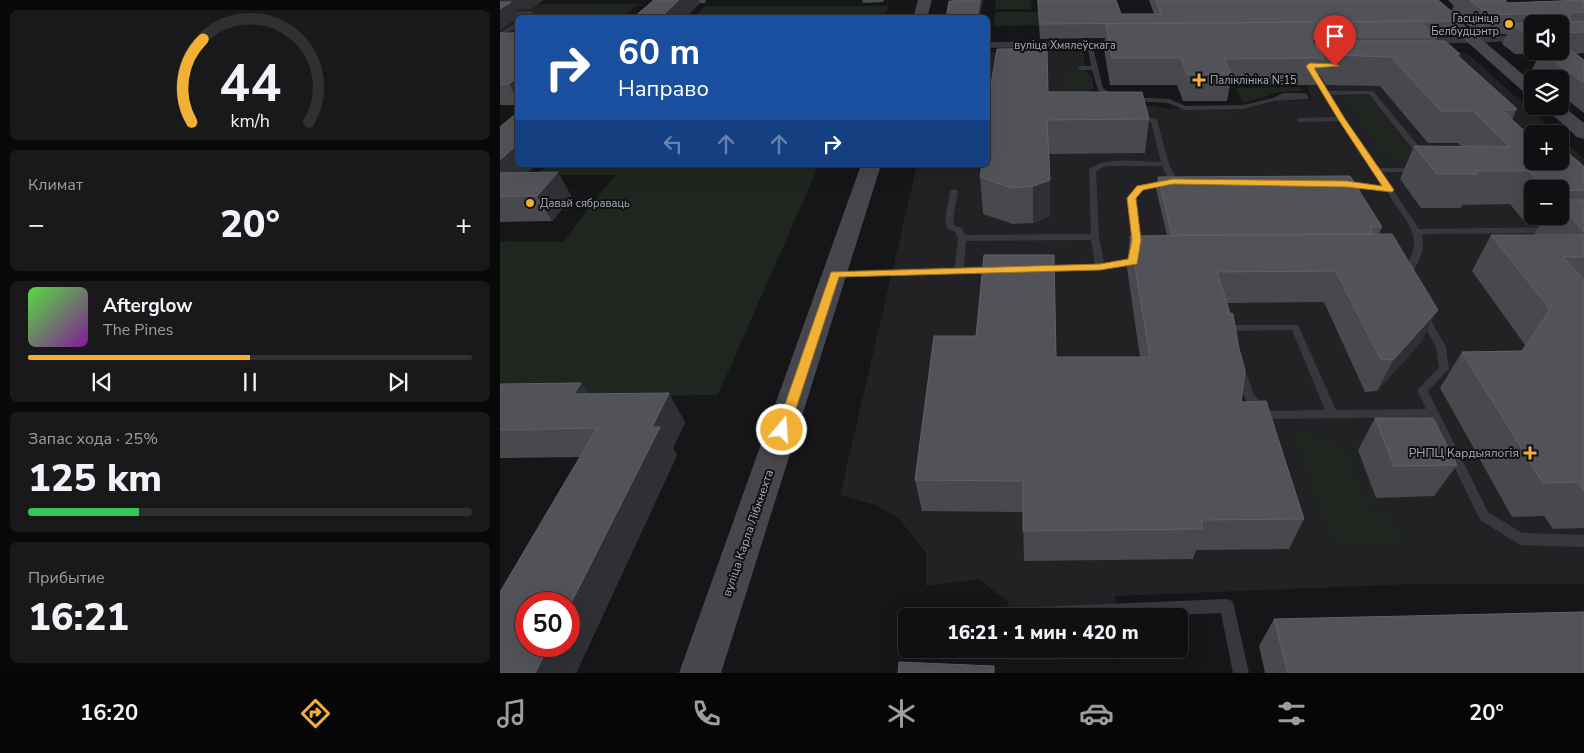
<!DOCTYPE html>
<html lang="ru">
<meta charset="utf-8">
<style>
:root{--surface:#101012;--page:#19191b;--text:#f1f3f6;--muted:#9c9d9f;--line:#303032;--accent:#f2b134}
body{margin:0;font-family:"Nunito Sans",sans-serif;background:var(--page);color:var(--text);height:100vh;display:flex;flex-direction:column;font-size:19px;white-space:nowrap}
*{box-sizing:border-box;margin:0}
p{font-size:16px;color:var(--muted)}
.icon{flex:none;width:28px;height:28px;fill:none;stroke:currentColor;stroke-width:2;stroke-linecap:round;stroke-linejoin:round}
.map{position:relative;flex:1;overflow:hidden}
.details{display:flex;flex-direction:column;gap:10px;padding:10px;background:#09090a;width:500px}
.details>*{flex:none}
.hud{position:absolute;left:15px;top:15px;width:475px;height:152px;border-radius:8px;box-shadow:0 5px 20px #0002,0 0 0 1px var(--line);background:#1a4fa0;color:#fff;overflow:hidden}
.fabs{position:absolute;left:1024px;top:15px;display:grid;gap:10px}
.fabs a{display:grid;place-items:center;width:45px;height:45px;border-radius:8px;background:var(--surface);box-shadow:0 5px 20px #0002,0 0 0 1px var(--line);font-size:25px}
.speed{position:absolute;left:15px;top:592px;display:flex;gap:10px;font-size:25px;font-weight:700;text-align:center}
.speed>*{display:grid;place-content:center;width:65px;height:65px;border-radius:50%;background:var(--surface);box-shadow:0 5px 20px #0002,0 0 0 1px var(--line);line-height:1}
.speed .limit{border:8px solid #d22;background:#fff;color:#111}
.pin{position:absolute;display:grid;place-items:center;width:42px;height:42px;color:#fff;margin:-51px -21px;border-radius:50% 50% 50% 0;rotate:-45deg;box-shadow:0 0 5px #0007}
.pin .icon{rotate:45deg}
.me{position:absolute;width:55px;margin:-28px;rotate:18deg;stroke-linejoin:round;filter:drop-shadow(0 0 4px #0008)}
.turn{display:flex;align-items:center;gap:18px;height:105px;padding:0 20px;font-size:22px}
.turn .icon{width:65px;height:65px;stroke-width:2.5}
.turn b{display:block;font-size:35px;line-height:42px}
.lanes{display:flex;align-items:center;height:48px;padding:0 20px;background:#0003;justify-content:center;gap:25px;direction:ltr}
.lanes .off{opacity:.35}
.big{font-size:38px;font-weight:800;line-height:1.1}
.details .card{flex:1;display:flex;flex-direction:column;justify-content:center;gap:8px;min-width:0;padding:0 18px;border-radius:8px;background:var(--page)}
.details .dial{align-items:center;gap:0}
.dial svg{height:130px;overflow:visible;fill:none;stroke:var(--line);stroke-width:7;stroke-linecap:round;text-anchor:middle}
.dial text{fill:var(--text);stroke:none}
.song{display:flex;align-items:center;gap:15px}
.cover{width:60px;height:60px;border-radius:8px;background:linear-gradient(135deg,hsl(110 70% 55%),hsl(290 70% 35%))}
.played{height:5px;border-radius:2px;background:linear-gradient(90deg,var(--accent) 50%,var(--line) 50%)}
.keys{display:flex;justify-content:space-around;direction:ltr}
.heat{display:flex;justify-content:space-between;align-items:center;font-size:28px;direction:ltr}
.charge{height:8px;border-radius:4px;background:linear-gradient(90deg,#34c759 25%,var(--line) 0)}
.trip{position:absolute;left:398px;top:608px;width:290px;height:50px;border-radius:8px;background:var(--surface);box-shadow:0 5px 20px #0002,0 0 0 1px var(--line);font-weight:800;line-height:50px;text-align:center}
.tab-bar{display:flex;height:80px;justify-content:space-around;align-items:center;background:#060607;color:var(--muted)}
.tab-bar .icon{width:35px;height:35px}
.tab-bar .current{color:var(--accent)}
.tab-bar b{font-size:22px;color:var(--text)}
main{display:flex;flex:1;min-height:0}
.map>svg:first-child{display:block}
.built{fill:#222225;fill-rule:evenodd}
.green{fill:#1e261f}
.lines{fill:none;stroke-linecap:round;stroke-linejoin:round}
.lane{fill:#37383d;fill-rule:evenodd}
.street{fill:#37383d;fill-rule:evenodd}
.secondary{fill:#45474d;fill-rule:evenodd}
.wall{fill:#47494d;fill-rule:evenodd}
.shaded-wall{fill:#2f3033}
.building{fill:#525359;stroke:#5f6168}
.route{fill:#f2b134;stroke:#9d7322}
.poi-dot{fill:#f2b134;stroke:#111113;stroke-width:2}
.labels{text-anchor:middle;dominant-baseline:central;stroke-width:4;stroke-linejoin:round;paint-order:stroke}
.far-poi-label{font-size:11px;fill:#a8adb8;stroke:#111113;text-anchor:start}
.far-street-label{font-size:11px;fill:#a8adb8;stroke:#111113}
.poi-label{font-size:12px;fill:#a8adb8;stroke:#111113;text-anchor:end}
.street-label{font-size:12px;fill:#a8adb8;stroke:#111113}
</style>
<main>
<section class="details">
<div class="card dial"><svg viewBox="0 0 100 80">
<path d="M14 69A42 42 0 1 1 86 69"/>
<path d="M14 69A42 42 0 0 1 21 18" stroke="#f2b134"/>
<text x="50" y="56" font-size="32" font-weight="700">44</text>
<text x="50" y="72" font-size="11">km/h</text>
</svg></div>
<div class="card"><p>Климат</p>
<div class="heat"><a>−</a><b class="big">20°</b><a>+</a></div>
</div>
<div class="card">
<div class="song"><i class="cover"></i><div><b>Afterglow</b><p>The Pines</p></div></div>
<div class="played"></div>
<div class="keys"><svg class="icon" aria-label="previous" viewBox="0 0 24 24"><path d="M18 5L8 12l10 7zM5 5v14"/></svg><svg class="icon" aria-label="pause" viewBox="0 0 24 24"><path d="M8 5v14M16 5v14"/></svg><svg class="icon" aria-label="next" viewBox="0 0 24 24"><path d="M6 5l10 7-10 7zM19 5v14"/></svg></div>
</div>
<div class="card"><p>Запас хода · 25%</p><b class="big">125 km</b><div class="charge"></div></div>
<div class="card"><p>Прибытие</p><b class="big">16:21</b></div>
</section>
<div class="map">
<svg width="1084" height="673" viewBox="0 0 1084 673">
<rect width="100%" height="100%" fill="#161618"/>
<g class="built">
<path d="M0,10H98L87,17L18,18L17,44H0Z"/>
<path d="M786,50H952L968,54L1057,134H1032V161H1060V137L1084,159V584H912L615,596L617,616H509L508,602L479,579L426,586V553L399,519L378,506L340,495L417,165H488V52L583,51L590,94L623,106H656L665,109L749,108L777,101L812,100L806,84ZM1032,189H1060V216H1032Z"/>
<path d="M510,649H619L620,659L510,660Z"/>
</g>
<g class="green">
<path d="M496,0H532L531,9H495Z"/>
<path d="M21,4H146L136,6L127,14L137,15L134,18L87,17L96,10H0V5Z"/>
<path d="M205,6H389L384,17H194Z"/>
<path d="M495,12H549L551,25L494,26Z"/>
<path d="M587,72L592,77L594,89L586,91L598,102L623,106H656L658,115L602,116L569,106L565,73Z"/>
<path d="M801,87L804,91L780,92L744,103L735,88Z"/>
<path d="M842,96L863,97L888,124L863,125Z"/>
<path d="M704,114L730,115L750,125C734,126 721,113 704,122L694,118Z"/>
<path d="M866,128H890L914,157L912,160C884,161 880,148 866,128Z"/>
<path d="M47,165H319L218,395L0,397V241L63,242L115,175H37Z"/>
<path d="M795,432L810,433L852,455L858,469H852L873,517H892L902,541L834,543Z"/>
</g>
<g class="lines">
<g class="lane">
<path d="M31,11L34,13L29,18H23L26,15L0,16V12Z"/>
<path d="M18,22V26L0,37V33Z"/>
<path d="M587,43L592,44L603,88L617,97V99H613L598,90L592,70H580L577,68L580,66H591Z"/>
<path d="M809,67H813L827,91H873L926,155L919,157L869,94L829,95L878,168H916L920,170L916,172H881L919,229L1051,227L1055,230L1051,233L922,234C926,252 917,265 908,279H902L900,277C927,236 910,228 887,192L843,186L839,184L843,182L883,187L840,121L800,122L797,120L800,118L838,117L808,68Z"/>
<path d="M805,93L808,95L809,99L775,101L743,109L685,110L668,103L632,101L629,99L632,97L669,99L686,106L743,105L773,98L783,93Z"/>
<path d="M636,118H654L657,120L669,164L677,181L676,183L643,190L635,198L641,240L639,248L635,251L631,248L633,240L627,198L637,186L669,180L662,166H608L603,167L596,172L599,237L604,264L641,259L645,262L644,264L600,270L541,271L538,270L537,268L538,266L595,264L591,240L466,241L464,267L496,266L500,269L499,271L335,277L330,274L335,271L455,267L458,238L455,232L448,229L445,220L450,191L454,189L458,191L453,220L455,226L462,228L465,235L591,234L589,169C609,156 638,162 661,162L651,122L634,121L633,120Z"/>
<path d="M923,311L926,312L946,347L949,369L928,391L988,512L1022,533L1084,535V547L1020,545L980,520L930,417L770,419C747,412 741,391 735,370L736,367H744L754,395L767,408L771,411L825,410L792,330L734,331L733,334H725L723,328L728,325H798L836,410L926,409L917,390L939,368L936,347L918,314Z"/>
<path d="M727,599L732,601L734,606L749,673H733L721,613L647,616H529L528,614L530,609L535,607Z"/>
</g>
<g class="street">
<path d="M1032,35V41L919,44L913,41L919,38Z"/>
<path d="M630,41L634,42V46L488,48V42Z"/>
</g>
<g class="secondary">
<path d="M418,0H432L427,18H413Z"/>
<path d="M920,0H935L1032,82V95L1026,94Z"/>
<path d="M1060,104L1084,123V139L1077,137L1043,106H1060Z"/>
<path d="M361,165H381L221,673H179Z"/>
</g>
</g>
<g class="wall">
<path d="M154,0H206L205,3H200L185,18H133Z"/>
<path d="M362,0H384L383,2L363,3Z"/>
<path d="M537,0H616L621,14H654L649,0H938L951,11L954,6L948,0H1005L1008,3L1084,0V53L1075,54L1084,60V113L1060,94V79H1041L1031,71L1040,54H1015L1002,44L1007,34L979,35L963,21L957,35H935L937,37L936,41L960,54L958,57L1017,109L1012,119L1032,161L1084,167V528L1053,529L1044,516L1012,517L940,388L962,352L1021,351L1025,345L972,271L991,235H1035L1034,234L1040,225H1027L1010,204L962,205L961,208H921L900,179L914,146L962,147L958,143H928L880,86L826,85L819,74L816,85H730L727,101H683L677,85H610L604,49L605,38L540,39ZM1032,24H1060V51H1032ZM1032,189H1060V216H1032Z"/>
<rect x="0" y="33" width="18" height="72"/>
<path d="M548,92L649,119L645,153L549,154L550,180V216L533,223L513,224L483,214L480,177Z"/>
<path d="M0,127L28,173L72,197L52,221L0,222Z"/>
<path d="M658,177L882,227L879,234L921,342L877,391L865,392L824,302L727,303L741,402L804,519L789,549L696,550L693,559L524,561L523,512L422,511L415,480L556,357H640L627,268L630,236L667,235L656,189Z"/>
<path d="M81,383L89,394L185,422L173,448L177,455L76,673H0L80,457L0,458V384Z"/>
<path d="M875,418L957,465L934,496L876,498L858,450Z"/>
<path d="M774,619L1084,673H765L759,646Z"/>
</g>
<g class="shaded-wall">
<path d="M0,0H44L31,9L15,10L19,17L0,30Z"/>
<path d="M179,0H199L200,3L185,18H160Z"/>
<path d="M480,0H483L480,18H477Z"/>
<path d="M817,37L811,58L812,41Z"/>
<path d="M18,77V100L9,84Z"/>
<path d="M18,144V165H36L4,196H0V160Z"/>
<path d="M58,172L72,197L52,221L37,196Z"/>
<path d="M550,180V216L533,223V186Z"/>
<path d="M938,310L921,342L877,391L894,359Z"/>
<path d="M81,383L101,411L74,394Z"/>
<path d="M169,393L185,422L173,448L177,455L76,673H35L49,646H69V607L152,427Z"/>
</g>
<g class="building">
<path d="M154,0H179L160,18H133Z"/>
<path d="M453,0H480L477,18H446L449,1H453Z"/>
<path d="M538,0H616L621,14H661L656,0H938L963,21L540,24Z"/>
<path d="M970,0H1005L1008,3L1084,0V12L1069,13L1071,22L1084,21V32L1060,33V24H1032V33H1025L1011,24L1042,22L1043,13L988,15Z"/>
<path d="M0,2H11L0,9Z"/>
<path d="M919,21L937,37H817L812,41L824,58L724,59L732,74H687L681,58H612L606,24Z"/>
<path d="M0,33H18V77L9,84H0Z"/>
<path d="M825,41H945L960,54H956L1017,109L1002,110L1032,138V161H1060V147L1078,161L1084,167V190L1060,191V189H1045L1029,171H975L978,174H937L914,146L1010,147L973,111H941L891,57L834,55Z"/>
<path d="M547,48L548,92H642L649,119L547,120L550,180L533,186L512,188L480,177L482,165H488V95L490,90L497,49Z"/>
<path d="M1041,51H1072L1084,60V83Z"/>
<path d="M18,112V144L0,160V127Z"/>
<path d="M58,172L37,196H0V173Z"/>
<path d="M850,176L882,227H870L873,234L672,235L658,177Z"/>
<path d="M1060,200H1084V232L1060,205Z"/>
<path d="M892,234L938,310L894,359L881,360L836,271L717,272L730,313L733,314L739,349L745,370L741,402L766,401L804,519L702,520V529L523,531V481L415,480L434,336H476L484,255H554L556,357H650L630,236H637Z"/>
<path d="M991,235H1084V257H1063L1084,280V491L1077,482L1043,483L962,352L1023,351L1050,309Z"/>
<path d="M81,383L74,394L169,393L152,427H160L69,607V604H26V646H49L35,673H0V592L97,428L0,430V384Z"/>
<path d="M875,418H933L957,465L894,466Z"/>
<path d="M1084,612V673H788L774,619Z"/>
<path d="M399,662L494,666V673H398Z"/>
</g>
<path class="route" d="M810,63L835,64L839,66L814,68L845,119L894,190L892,192L847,187L673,184L643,190L636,198L641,240L637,264L600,270L339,277L289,430L287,434H278L276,430L331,272L600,264L628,259L632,240L627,198L637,186L673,179L847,181L882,186L838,119L806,66Z"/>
<g class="poi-dot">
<circle cx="1009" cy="24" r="5"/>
<path d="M696.5 72.5h5v5h5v5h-5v5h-5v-5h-5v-5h5z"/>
<circle cx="30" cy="203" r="5"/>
<path d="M1027.5 445.5h5v5h5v5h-5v5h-5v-5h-5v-5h5z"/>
</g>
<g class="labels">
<g class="far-poi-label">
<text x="999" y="18" text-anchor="end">Гасцініца<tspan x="999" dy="13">Белбудцэнтр</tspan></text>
<text x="710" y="80">Паліклініка №15</text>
<text x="40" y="203">Давай сябраваць</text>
</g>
<g class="far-street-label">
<text x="565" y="45">вуліца Хмялеўскага</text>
</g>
<g class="poi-label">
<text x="1019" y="453">РНПЦ Кардыялогія</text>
</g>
<g class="street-label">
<text transform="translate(248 533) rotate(-71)">вуліца Карла Лібкнехта</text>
</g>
</g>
</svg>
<div class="fabs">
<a><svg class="icon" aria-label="sound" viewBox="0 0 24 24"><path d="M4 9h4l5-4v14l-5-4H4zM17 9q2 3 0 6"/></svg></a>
<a><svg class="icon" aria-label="layers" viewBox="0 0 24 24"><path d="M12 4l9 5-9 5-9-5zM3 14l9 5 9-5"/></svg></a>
<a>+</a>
<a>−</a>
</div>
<div class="speed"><div class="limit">50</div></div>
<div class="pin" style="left:835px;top:66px;background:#d93025"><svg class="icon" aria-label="arrive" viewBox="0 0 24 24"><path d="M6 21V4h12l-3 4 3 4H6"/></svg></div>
<svg class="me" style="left:282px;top:430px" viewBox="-20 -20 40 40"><circle r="17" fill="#f2b134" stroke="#fff" stroke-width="3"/><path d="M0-11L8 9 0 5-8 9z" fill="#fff"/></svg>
<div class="trip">16:21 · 1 мин · 420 m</div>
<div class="hud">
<div class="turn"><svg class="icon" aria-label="right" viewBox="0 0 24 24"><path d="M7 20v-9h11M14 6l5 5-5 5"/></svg><div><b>60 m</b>Направо</div></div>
<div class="lanes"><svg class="icon off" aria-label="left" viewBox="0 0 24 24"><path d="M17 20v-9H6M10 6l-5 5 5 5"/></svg><svg class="icon off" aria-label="ahead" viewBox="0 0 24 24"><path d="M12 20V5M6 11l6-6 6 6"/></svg><svg class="icon off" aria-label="ahead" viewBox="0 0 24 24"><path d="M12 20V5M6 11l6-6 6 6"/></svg><svg class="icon" aria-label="right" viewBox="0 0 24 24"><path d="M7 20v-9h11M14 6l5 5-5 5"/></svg></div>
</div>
</div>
</main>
<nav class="tab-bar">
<b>16:20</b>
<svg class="icon current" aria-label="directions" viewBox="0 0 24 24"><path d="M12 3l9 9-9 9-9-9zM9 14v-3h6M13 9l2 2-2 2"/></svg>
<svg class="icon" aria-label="music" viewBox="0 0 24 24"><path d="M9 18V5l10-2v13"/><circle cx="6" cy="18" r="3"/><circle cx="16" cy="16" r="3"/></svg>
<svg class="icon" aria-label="phone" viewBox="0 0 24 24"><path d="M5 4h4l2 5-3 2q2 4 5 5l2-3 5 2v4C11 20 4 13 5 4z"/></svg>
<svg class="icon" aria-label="climate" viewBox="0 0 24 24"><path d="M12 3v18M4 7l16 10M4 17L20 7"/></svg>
<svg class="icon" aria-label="car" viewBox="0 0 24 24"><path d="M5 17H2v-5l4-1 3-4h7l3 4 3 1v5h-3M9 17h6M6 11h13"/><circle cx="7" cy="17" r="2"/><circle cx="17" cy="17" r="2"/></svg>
<svg class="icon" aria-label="filters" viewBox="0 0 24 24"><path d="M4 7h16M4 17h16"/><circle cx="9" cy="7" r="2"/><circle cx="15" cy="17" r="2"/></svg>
<b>20°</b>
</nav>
